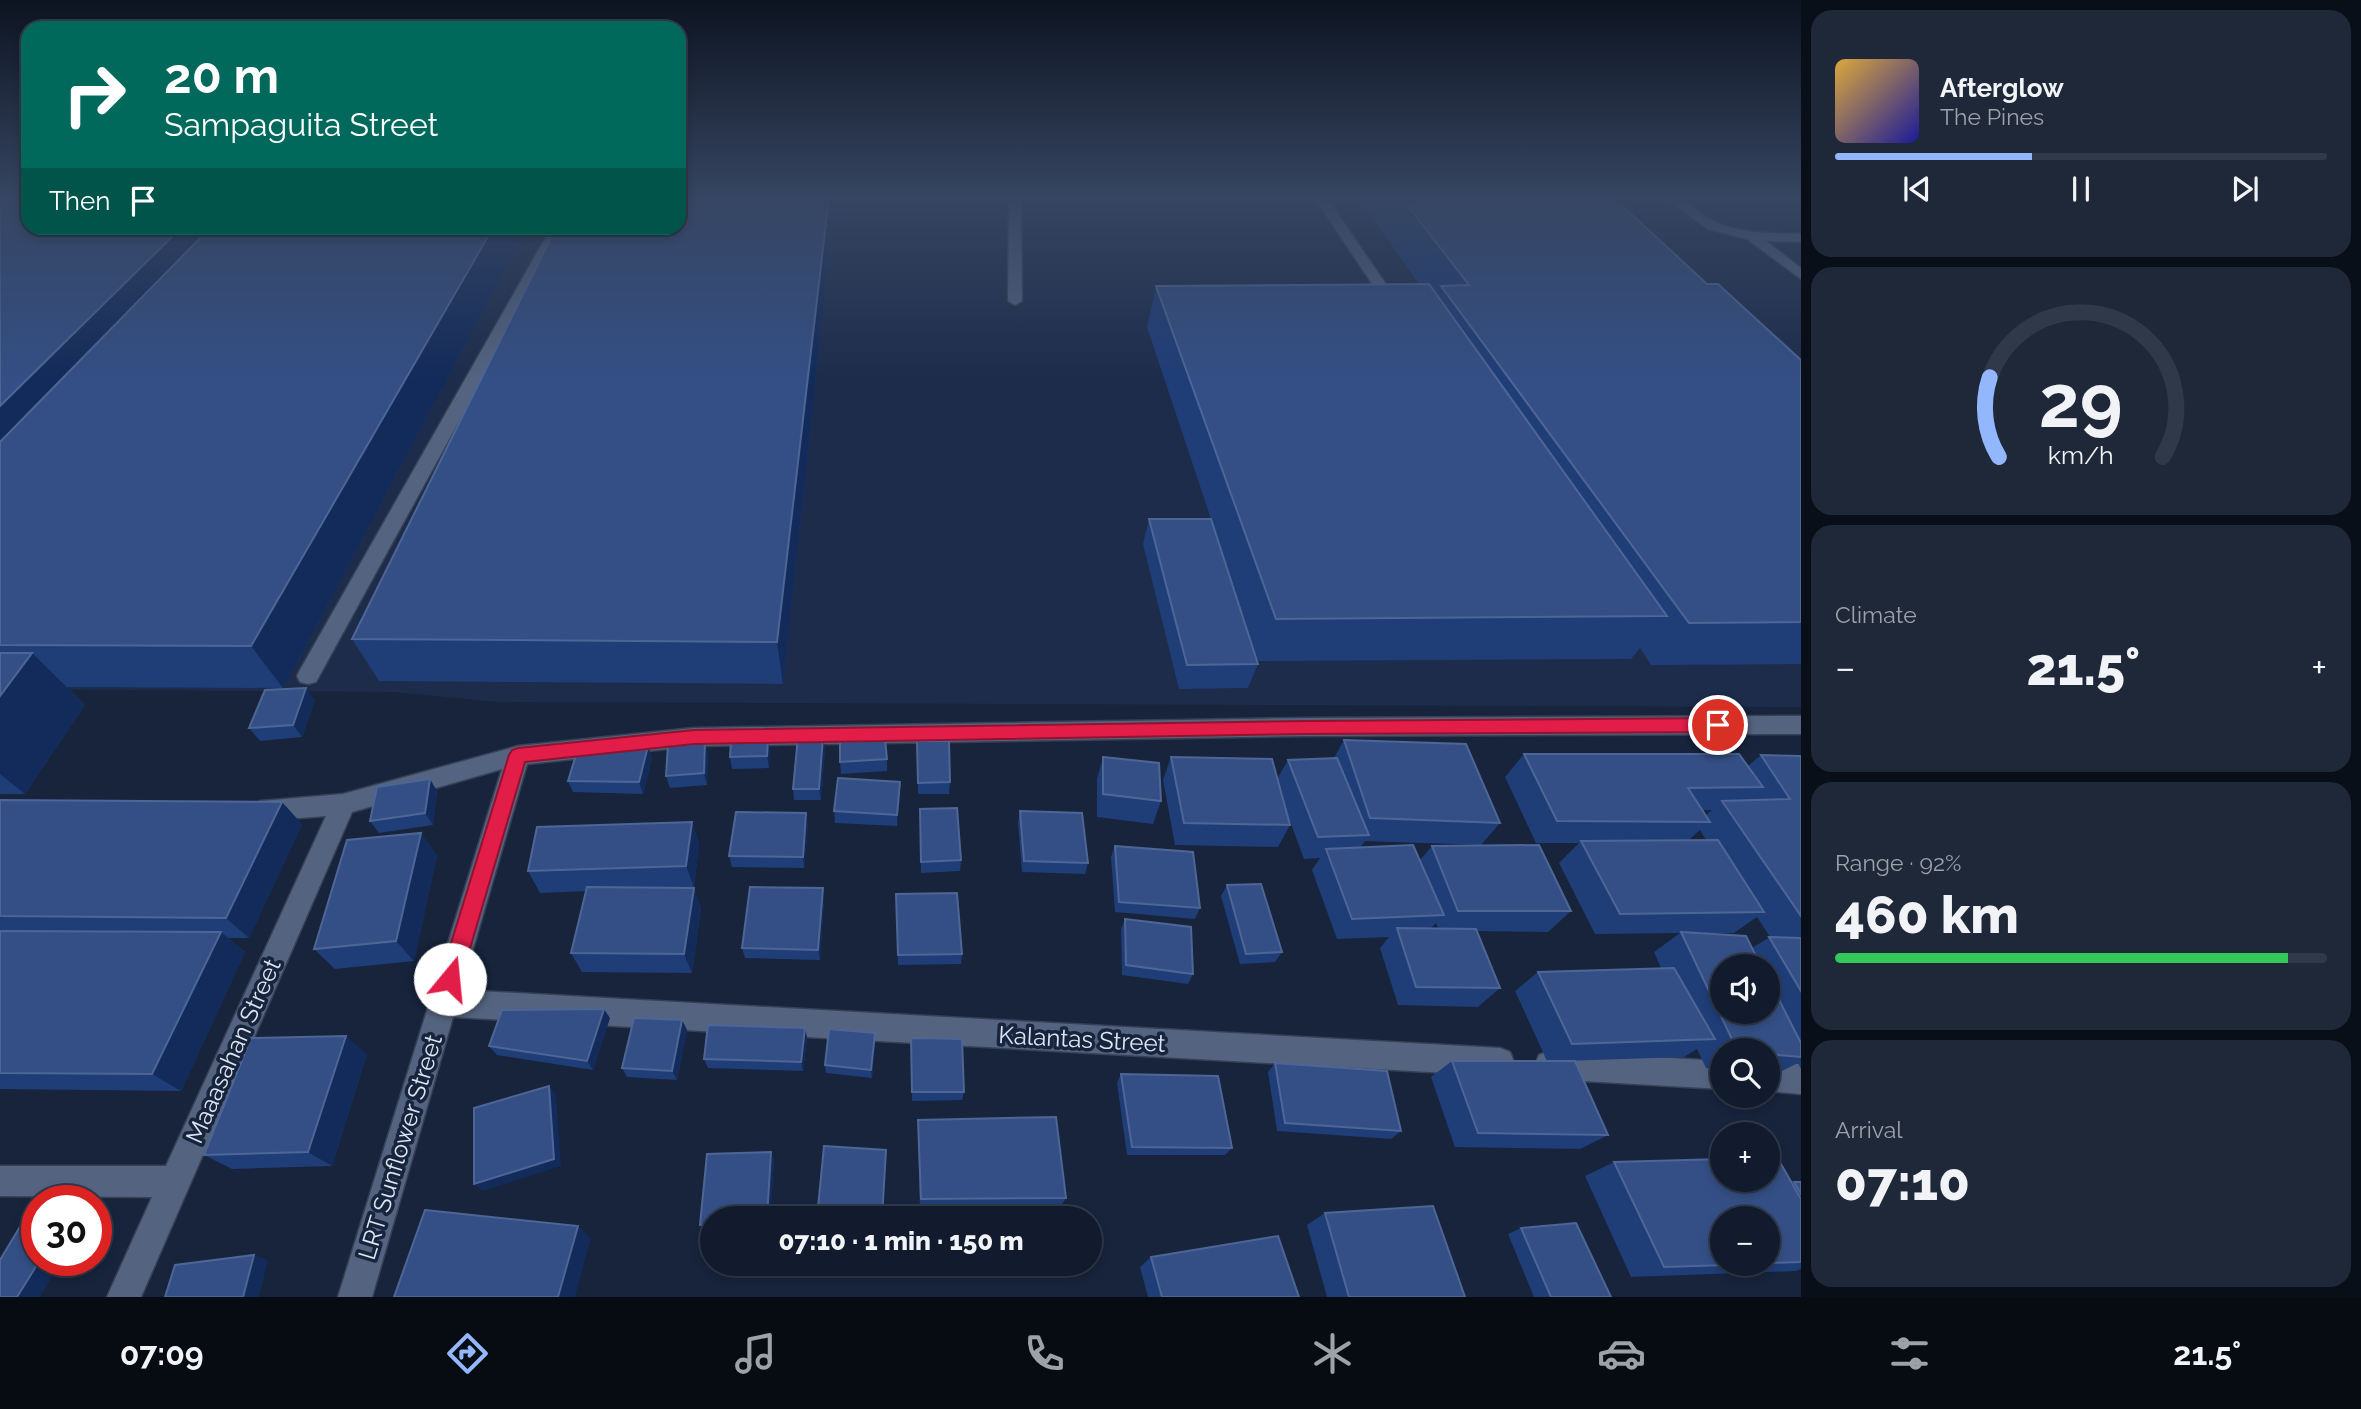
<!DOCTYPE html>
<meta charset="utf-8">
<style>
:root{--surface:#111b2d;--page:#1e2839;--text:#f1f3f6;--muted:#9ca1aa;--line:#303949;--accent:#92b7fd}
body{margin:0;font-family:Raleway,sans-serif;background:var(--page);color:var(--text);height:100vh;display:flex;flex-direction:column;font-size:26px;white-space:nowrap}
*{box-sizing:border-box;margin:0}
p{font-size:23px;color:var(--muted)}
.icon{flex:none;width:38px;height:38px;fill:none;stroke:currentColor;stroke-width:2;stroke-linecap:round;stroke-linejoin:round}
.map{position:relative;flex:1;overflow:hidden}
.panel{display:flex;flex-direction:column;gap:10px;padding:10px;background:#090f19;width:560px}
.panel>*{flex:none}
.banner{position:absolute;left:21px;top:21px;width:665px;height:214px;border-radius:21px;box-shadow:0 4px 10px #0003,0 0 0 2px var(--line);background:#00695c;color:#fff;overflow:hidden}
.controls{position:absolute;left:1710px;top:954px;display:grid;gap:14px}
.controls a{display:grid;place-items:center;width:70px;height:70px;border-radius:50%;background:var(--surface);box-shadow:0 4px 10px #0003,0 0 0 2px var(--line);font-size:35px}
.speed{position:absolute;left:21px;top:1185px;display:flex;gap:14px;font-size:35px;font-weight:700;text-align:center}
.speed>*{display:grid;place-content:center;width:91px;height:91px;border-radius:50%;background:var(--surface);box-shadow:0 4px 10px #0003,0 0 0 2px var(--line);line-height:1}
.speed .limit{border:10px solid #d22;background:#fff;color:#111}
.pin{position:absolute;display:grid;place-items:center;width:60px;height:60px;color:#fff;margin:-30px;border:4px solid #fff;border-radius:50%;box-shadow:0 2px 7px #0007}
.me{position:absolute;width:77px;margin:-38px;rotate:17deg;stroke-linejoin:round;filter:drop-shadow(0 0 5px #0008)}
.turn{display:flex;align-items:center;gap:24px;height:147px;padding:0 28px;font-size:32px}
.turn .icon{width:91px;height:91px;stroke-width:2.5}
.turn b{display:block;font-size:49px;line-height:60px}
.then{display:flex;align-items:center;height:66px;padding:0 28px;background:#0003;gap:14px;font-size:26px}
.big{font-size:52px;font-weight:800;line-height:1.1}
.panel .widget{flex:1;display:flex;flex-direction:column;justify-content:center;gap:10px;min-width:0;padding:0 24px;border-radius:21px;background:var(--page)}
.panel .dial{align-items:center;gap:0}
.dial svg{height:182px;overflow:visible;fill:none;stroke:var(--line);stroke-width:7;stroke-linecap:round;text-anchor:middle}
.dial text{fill:var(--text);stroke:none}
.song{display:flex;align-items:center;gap:21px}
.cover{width:84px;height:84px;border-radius:10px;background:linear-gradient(135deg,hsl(40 70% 55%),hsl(240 70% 35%))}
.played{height:7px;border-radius:4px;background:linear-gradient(90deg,var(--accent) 40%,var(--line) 40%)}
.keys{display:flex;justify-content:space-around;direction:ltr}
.heat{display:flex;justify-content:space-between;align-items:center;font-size:38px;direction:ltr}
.charge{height:10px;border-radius:5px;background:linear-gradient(90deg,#34c759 92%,var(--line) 0)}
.trip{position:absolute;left:700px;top:1206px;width:402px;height:70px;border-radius:35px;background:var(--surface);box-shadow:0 4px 10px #0003,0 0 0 2px var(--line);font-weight:800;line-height:70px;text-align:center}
.tabs{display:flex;height:112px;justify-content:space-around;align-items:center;background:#070b12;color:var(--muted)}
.tabs .icon{width:49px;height:49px}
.tabs .selected{color:var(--accent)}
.tabs b{font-size:32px;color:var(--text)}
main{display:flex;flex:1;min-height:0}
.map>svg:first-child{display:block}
.built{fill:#1c2c4a}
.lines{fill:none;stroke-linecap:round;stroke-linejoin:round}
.lane-casing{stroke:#374055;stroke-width:3}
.street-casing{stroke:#374055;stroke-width:3}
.lane{fill:#546480;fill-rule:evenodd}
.street{fill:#546480;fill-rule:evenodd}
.wall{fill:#1f3d77;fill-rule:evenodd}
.shaded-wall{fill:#132b5a}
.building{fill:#344f85;stroke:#4e6696;stroke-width:2}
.route{fill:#e11d48;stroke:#92132f;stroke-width:2}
.labels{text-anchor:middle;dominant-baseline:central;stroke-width:7;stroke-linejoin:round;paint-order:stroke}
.near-street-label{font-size:24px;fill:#dce5f5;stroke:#17243c}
</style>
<main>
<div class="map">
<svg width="1801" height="1297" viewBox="0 0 1801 1297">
<rect width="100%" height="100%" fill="#17243c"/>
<path class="built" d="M679,197H1801V707L497,702L393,692L0,689L28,228H679Z"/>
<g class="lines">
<g class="lane-casing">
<g id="lane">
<path d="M1009,197H1021L1022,301L1015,305L1008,301Z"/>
<path d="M1314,197H1326L1401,306L1399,309H1389Z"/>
<path d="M1664,197C1689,197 1696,214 1718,223C1743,234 1774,233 1801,234V242L1766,241L1801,268V279L1747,239L1708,229Z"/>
<path d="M551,228H565L316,682L308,684L300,682L297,676L300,670Z"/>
</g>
</g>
<g class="street-casing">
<g id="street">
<path d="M1801,716V734L1305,736L694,746L527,764L461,990L1500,1048L1510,1052L1514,1062L1510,1072L1500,1076L453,1017L372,1297H338L502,769L352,812L141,1297H107L152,1197L0,1196V1166H166L326,816L261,821L253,818L249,811L253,804L261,801L343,794L518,746L694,728L1305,718Z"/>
<path d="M1549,1051L1722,1061V1089L1549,1079L1539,1075L1535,1065L1539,1055Z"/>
<path d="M1768,1063L1801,1064V1094L1768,1091Z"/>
</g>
</g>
<use href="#lane" class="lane"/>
<use href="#street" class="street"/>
</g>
<g class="wall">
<path d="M0,197L28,228H527L283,688L67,687L85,705L25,794H0Z"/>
<path d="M679,197H835L783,684L379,681L352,639Z"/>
<path d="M837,197H1011L1010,202L838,204Z"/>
<path d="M1358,197H1613L1707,284L1801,360V664L1651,665L1640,648L1631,659L1258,661L1211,520L1258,664L1248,688L1179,689L1143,544L1149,519H1211L1147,327L1156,286L1419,284Z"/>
<path d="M315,700L302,737L260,741L249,728Z"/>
<path d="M823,737L825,749L821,800H794L793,789Z"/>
<path d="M1344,740L1500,823L1481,845L1365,841L1360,848L1420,860L1432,846L1571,911L1548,932L1477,931L1500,988L1478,1007L1398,1005L1380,948L1389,937L1337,939L1312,870L1320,858L1304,859L1287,813L1290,825L1278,847L1175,845L1163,780L1171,757L1277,779L1288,760L1334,758ZM1436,923L1438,928H1431Z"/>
<path d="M917,741L950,782L949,794H918Z"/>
<path d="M648,746L652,758L643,794L573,792L568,781Z"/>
<path d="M770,752L769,768L732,769L730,757Z"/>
<path d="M708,753L707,785L670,788L666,776Z"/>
<path d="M1524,754L1748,766L1761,755L1801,756V1069L1798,1063L1774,1075L1768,1074V1050H1722V1070L1706,1068L1697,1049L1684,1057L1562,1061L1608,1135L1580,1149L1455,1147L1431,1077L1452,1061H1547L1515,991L1538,972L1661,968L1654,952L1680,933L1595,934L1559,863L1579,843H1536L1505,777ZM1702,810H1712L1705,816ZM1700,830L1706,840H1689ZM1757,917L1770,937L1752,948L1700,933H1734ZM1722,966H1768V1012Z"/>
<path d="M1103,757L1161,801L1153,824L1097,817V779Z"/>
<path d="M887,759V771L841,774L840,762Z"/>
<path d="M437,791L433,825L379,833L370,821Z"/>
<path d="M900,794L897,826L835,823L834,811Z"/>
<path d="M0,800L302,824L249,938H228L245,952L181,1091L0,1089Z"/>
<path d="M920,809L961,860L960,871L921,873Z"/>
<path d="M1020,811L1088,863L1085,874L1022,872L1018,822Z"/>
<path d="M692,822L699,844L694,887L665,888H694L701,909L692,973L582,972L571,953L586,891L540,893L528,871Z"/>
<path d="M808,824L804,868L732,867L729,856Z"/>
<path d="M1115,846L1200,908L1195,919L1115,912L1111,857Z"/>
<path d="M437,855L414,961L335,969L314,949Z"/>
<path d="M1227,885L1282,952L1275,962L1240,964L1221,896Z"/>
<path d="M896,894L962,954L961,964L898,965Z"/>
<path d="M824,899L820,960L745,958L742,948Z"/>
<path d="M1125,919L1193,974L1188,984L1122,975L1121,929Z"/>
<path d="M610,1018L593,1070L497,1055L489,1046Z"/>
<path d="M682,1020L687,1030L677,1080L627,1077L622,1068Z"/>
<path d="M875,1033V1042L872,1078L826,1073L825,1065Z"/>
<path d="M807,1037L803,1071L708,1068L704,1059Z"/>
<path d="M911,1038L964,1092L962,1100L912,1101Z"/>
<path d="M367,1054L332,1166L232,1169L204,1155Z"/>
<path d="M1275,1063L1401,1131L1391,1139L1277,1131L1268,1072Z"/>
<path d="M1121,1074L1232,1148L1225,1155H1127L1117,1083Z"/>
<path d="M918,1120L1066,1198L1059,1210L920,1212L918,1135Z"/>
<path d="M774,1159L770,1218H712V1230L705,1231L700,1225Z"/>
<path d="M1614,1162L1792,1183L1801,1182V1269L1796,1271L1631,1277L1585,1176Z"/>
<path d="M1325,1213L1465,1297H1327L1307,1225Z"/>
<path d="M1521,1228L1611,1297H1534L1508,1234Z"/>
<path d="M1151,1257L1299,1297H1148L1140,1267Z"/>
</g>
<g class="shaded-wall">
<path d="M829,197H835L783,684L777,642Z"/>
<path d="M181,228H242L0,486V406Z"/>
<path d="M493,228H527L283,688L251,646Z"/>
<path d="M32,653L85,705L25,794L0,774V696Z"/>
<path d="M306,688L315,700L302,737L293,725Z"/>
<path d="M823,737L825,749L821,800L819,789Z"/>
<path d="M768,740L770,752L769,768L767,756Z"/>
<path d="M705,741L708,753L707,785L704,773Z"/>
<path d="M648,746L652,758L643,794L639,782Z"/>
<path d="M430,779L437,791L433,825L425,813Z"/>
<path d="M900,782V794L897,826V815Z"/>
<path d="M282,802L302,824L249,938L226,918Z"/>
<path d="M806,813L808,824L804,868L803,857Z"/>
<path d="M692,822L699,844L694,887L686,866Z"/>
<path d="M421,833L437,855L414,961L396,941Z"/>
<path d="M694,888L701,909L692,973L684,954Z"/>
<path d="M823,888L824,899L820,960L818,950Z"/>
<path d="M221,932L245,952L181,1091L152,1074Z"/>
<path d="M604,1009L610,1018L593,1070L587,1061Z"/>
<path d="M682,1020L687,1030L677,1080L672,1071Z"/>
<path d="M805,1028L807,1037L803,1071L801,1062Z"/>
<path d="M875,1033V1042L872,1078L871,1070Z"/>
<path d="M346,1036L367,1054L332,1166L308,1152Z"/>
<path d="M549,1086L556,1095L561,1166L483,1191L474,1184Z"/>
<path d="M886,1150L883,1218H882Z"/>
<path d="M771,1152L774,1159L770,1218H767Z"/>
<path d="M578,1226L591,1238L575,1297H558Z"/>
<path d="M254,1255L268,1260L259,1297H243Z"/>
<path d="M40,1260H62L40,1297H17Z"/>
</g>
<g class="building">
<path d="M0,197H28V228H181L0,406Z"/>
<path d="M679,197H829L777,642L352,639L556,228H679Z"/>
<path d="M1401,197H1613L1707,284H1718L1801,360V622L1689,623L1441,286L1469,285Z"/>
<path d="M210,228H493L251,646L0,645V442Z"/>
<path d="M1429,284L1667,616L1276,619L1156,286Z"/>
<path d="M1149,519H1211L1258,664L1187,665Z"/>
<path d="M0,653H32L0,696Z"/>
<path d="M306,688L293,725L249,728L265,690Z"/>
<path d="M798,737H823L819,789H793Z"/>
<path d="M885,739L887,759L840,762V742Z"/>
<path d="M731,740H768L767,756L730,757Z"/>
<path d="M1344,740L1466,744L1500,823L1370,818Z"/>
<path d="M705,741L704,773L666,776L668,744Z"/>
<path d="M917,741H949L950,782L918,783Z"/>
<path d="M579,745L648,746L639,782L568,781Z"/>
<path d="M1524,754H1739L1763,787L1688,788L1710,822L1557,821Z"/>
<path d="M1761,755L1801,756V916L1722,801L1790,799Z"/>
<path d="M1103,757L1159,763L1161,801L1103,794Z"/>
<path d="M1171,757L1272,759L1290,825L1184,823Z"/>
<path d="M1337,758L1369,835L1318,837L1288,760Z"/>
<path d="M838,778L900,782L897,815L834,811Z"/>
<path d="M430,779L425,813L370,821L377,787Z"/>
<path d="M0,800L282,802L226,918L0,916Z"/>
<path d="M957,808L961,860L921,862L920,809Z"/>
<path d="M1020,811L1082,813L1088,863L1024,861Z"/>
<path d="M736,812L806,813L803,857L729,856Z"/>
<path d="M692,822L686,866L528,871L537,827Z"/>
<path d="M421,833L396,941L314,949L347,840Z"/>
<path d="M1718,840L1764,912L1620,914L1581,841Z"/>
<path d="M1413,845L1444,915L1352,919L1326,849Z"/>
<path d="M1539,845L1571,911H1458L1432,846Z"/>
<path d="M1115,846L1193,852L1200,908L1119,902Z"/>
<path d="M1261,884L1282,952L1246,954L1227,885Z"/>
<path d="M587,887L694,888L684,954L571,953Z"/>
<path d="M750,887L823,888L818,950L742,948Z"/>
<path d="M957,893L962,954L898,955L896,894Z"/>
<path d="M1125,919L1191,927L1193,974L1126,965Z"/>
<path d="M1397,928L1476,929L1500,988L1416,987Z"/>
<path d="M0,931L221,932L152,1074L0,1073Z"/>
<path d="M1681,932L1746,936L1761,966H1722V1012H1768V978L1801,1043V1057L1768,1054V1050H1737Z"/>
<path d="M1769,937L1801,938V991Z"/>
<path d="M1674,968L1715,1039L1572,1044L1538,972Z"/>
<path d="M604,1009L587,1061L489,1046L502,1010Z"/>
<path d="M634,1018L682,1020L672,1071L622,1068Z"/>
<path d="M708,1025L805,1028L801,1062L704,1059Z"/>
<path d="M829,1029L875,1033L871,1070L825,1065Z"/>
<path d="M346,1036L308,1152L204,1155L251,1038Z"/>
<path d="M911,1038L962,1039L964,1092H912Z"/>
<path d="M1452,1061H1575L1608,1135L1478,1133Z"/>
<path d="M1275,1063L1387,1071L1401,1131L1285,1123Z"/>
<path d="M1121,1074L1218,1076L1232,1148L1132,1147Z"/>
<path d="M549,1086L554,1159L474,1184V1108Z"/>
<path d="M1056,1117L1066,1198L921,1199L918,1120Z"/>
<path d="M824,1146L886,1150L882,1218H817Z"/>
<path d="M771,1152L767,1218H712V1224L700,1225L707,1154Z"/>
<path d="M1768,1157H1777L1801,1199V1262L1768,1263V1218H1722V1264H1757L1664,1267L1614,1162L1722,1159V1180H1768Z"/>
<path d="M1794,1182H1801V1194Z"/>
<path d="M1433,1206L1465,1297H1349L1325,1213Z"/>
<path d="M425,1210L578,1226L558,1297H394Z"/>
<path d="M24,1220L37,1222V1260H40L17,1297H0V1260Z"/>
<path d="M1576,1223L1611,1297H1551L1521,1228Z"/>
<path d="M1278,1236L1299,1297H1162L1151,1257Z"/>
<path d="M254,1255L243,1297H165L175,1265Z"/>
</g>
<linearGradient id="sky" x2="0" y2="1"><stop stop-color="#0d1421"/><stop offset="0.52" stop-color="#364561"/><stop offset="1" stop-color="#364561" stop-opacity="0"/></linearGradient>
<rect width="1801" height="379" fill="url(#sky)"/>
<path class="route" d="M1718,718L1724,720L1727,725L1724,730L1718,732L1305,734L694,744L525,762L461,979L458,986L450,989L443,986L440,979L509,755L512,750L518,748L694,730L1305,721Z"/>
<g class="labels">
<g class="near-street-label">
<text transform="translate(1082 1039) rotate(3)">Kalantas Street</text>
<text transform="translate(233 1051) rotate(-66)">Maaasahan Street</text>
<text transform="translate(400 1147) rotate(-73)">LRT Sunflower Street</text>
</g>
</g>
</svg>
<div class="controls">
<a><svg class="icon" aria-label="sound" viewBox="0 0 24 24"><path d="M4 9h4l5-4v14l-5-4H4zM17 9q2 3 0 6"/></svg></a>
<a><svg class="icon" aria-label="search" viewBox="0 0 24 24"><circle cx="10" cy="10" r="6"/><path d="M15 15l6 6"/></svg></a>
<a>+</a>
<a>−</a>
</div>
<div class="speed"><div class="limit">30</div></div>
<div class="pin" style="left:1718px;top:725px;background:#d93025"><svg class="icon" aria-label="arrive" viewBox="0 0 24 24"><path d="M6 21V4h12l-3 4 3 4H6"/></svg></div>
<svg class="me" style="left:450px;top:979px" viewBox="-20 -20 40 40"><circle r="19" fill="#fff"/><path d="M0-13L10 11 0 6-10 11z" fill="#e11d48"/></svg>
<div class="trip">07:10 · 1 min · 150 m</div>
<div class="banner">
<div class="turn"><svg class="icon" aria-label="right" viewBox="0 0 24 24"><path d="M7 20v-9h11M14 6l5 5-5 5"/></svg><div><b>20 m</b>Sampaguita Street</div></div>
<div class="then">Then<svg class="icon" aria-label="arrive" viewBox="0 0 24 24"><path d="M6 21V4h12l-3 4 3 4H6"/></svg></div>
</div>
</div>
<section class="panel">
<div class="widget">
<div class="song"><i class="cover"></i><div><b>Afterglow</b><p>The Pines</p></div></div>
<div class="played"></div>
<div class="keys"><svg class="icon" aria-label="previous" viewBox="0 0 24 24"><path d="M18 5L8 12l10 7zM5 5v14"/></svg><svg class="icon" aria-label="pause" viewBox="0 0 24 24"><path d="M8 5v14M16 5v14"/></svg><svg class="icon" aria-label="next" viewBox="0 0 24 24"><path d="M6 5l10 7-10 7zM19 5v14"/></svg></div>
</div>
<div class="widget dial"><svg viewBox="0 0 100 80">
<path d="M14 69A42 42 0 1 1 86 69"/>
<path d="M14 69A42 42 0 0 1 10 34" stroke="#92b7fd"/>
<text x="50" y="56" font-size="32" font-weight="700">29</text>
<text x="50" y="72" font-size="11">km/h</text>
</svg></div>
<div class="widget"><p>Climate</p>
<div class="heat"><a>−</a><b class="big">21.5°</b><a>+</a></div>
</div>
<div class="widget"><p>Range · 92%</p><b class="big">460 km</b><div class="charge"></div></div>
<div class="widget"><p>Arrival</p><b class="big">07:10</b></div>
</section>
</main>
<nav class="tabs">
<b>07:09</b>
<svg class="icon selected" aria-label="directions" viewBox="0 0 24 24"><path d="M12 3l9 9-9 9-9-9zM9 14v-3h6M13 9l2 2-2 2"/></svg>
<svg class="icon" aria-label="music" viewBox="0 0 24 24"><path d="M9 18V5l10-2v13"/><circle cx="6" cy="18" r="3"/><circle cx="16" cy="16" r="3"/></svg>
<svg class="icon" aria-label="phone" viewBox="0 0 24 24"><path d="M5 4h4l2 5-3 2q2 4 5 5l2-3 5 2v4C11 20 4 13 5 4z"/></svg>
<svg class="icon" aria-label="climate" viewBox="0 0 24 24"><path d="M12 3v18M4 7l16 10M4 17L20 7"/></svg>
<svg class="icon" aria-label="car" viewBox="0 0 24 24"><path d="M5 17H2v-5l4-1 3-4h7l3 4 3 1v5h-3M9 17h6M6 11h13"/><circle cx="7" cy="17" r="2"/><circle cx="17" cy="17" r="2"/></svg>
<svg class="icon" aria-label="filters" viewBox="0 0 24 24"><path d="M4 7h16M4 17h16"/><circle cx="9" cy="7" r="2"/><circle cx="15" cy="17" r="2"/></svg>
<b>21.5°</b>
</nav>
